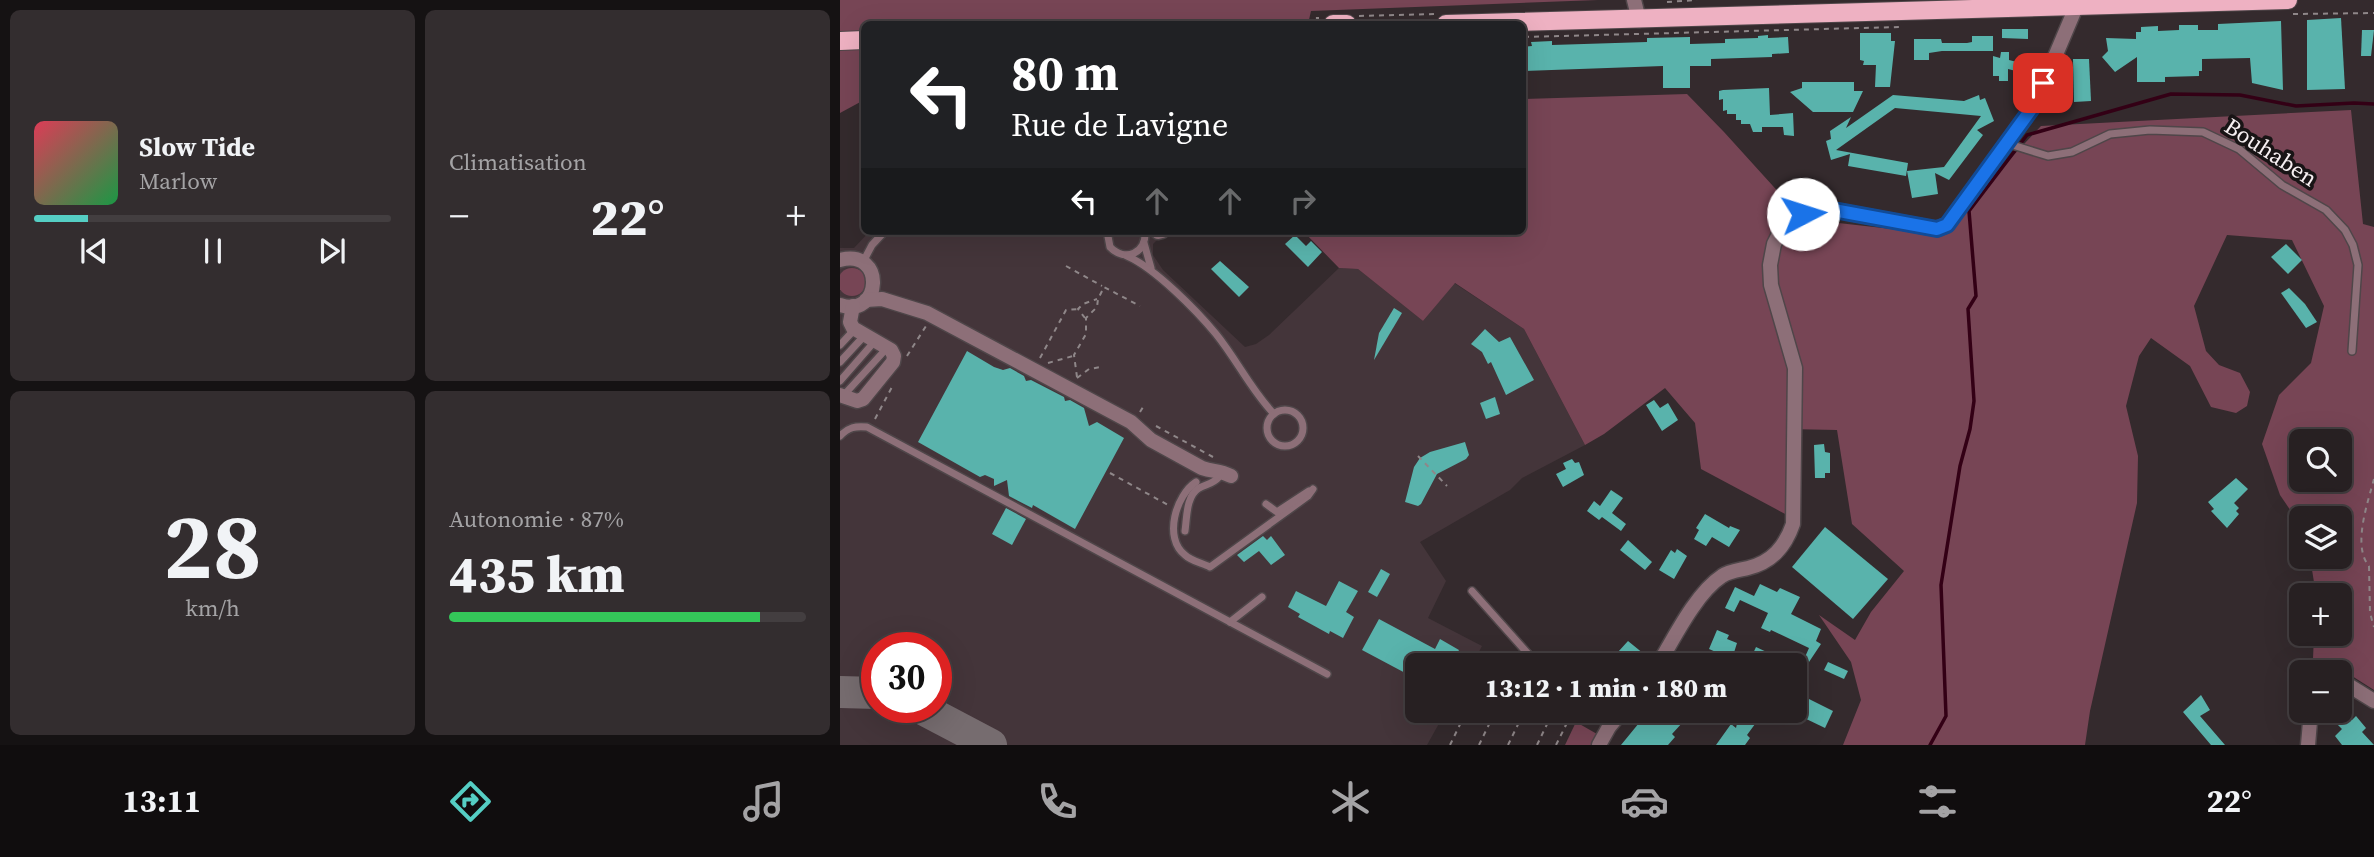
<!DOCTYPE html>
<html lang="fr">
<meta charset="utf-8">
<style>
:root{--surface:#272022;--page:#332d2f;--text:#f1f3f6;--muted:#a4a3a5;--line:#433e40;--accent:#55cec4}
body{margin:0;font-family:"Source Serif 4",serif;background:var(--page);color:var(--text);height:100vh;display:flex;flex-direction:column;font-size:26px;white-space:nowrap}
*{box-sizing:border-box;margin:0}
p{font-size:23px;color:var(--muted)}
.icon{flex:none;width:38px;height:38px;fill:none;stroke:currentColor;stroke-width:2;stroke-linecap:round;stroke-linejoin:round}
.map{position:relative;flex:1;overflow:hidden}
.side{display:flex;flex-direction:column;gap:10px;padding:10px;background:#151213;width:840px}
.side>*{flex:none}
.top-card{position:absolute;left:21px;top:21px;width:665px;height:214px;border-radius:10px;box-shadow:0 7px 28px #0002,0 0 0 2px var(--line);background:#202124;color:#fff;overflow:hidden}
.controls{position:absolute;left:1449px;top:429px;display:grid;gap:14px}
.controls a{display:grid;place-items:center;width:63px;height:63px;border-radius:10px;background:var(--surface);box-shadow:0 7px 28px #0002,0 0 0 2px var(--line);font-size:35px}
.speed{position:absolute;left:21px;top:632px;display:flex;gap:14px;font-size:35px;font-weight:700;text-align:center}
.speed>*{display:grid;place-content:center;width:91px;height:91px;border-radius:50%;background:var(--surface);box-shadow:0 7px 28px #0002,0 0 0 2px var(--line);line-height:1}
.speed .limit{border:10px solid #d22;background:#fff;color:#111}
.pin{position:absolute;display:grid;place-items:center;width:60px;height:60px;color:#fff;margin:-30px;border-radius:14px;box-shadow:0 4px 10px #0006}
.me{position:absolute;width:77px;margin:-38px;rotate:85deg;stroke-linejoin:round;filter:drop-shadow(0 0 5px #0008)}
.turn{display:flex;align-items:center;gap:24px;height:147px;padding:0 35px;font-size:32px}
.turn .icon{width:91px;height:91px;stroke-width:2.5}
.turn b{display:block;font-size:49px;line-height:60px}
.lanes{display:flex;align-items:center;height:66px;padding:0 35px;background:#0003;justify-content:center;gap:35px;direction:ltr}
.lanes .off{opacity:.35}
.big{font-size:52px;font-weight:800;line-height:1.1}
.side .card{flex:1;display:flex;flex-direction:column;justify-content:center;gap:10px;min-width:0;padding:0 24px;border-radius:10px;background:var(--page)}
.side .dial{align-items:center;gap:0}
.dial b{font-size:91px;line-height:1}
.song{display:flex;align-items:center;gap:21px}
.cover{width:84px;height:84px;border-radius:10px;background:linear-gradient(135deg,hsl(350 70% 55%),hsl(140 70% 35%))}
.played{height:7px;border-radius:4px;background:linear-gradient(90deg,var(--accent) 15%,var(--line) 15%)}
.keys{display:flex;justify-content:space-around;direction:ltr}
.heat{display:flex;justify-content:space-between;align-items:center;font-size:38px;direction:ltr}
.charge{height:10px;border-radius:5px;background:linear-gradient(90deg,#34c759 87%,var(--line) 0)}
.side .tiles{flex:1;display:grid;gap:10px;grid-template-columns:repeat(2,1fr)}
.trip{position:absolute;left:565px;top:653px;width:402px;height:70px;border-radius:10px;background:var(--surface);box-shadow:0 7px 28px #0002,0 0 0 2px var(--line);font-weight:800;line-height:70px;text-align:center}
.menu{display:flex;height:112px;justify-content:space-around;align-items:center;background:#100d0e;color:var(--muted)}
.menu .icon{width:49px;height:49px}
.menu .on{color:var(--accent)}
.menu b{font-size:32px;color:var(--text)}
main{display:flex;flex:1;min-height:0}
.map>svg:first-child{display:block}
.built{fill:#44353a;fill-rule:evenodd}
.green{fill:#774555;fill-rule:evenodd}
.lines{fill:none;stroke-linecap:round;stroke-linejoin:round}
.stream{stroke:#330015;stroke-width:3.5}
.taxiway{stroke:#766c6f;stroke-width:32}
.building{fill:#59b3ac}
.service-casing{stroke:#4f4649;stroke-width:10}
.minor-casing{stroke:#4f4649;stroke-width:17}
.primary-casing{stroke:#4f4649;stroke-width:20}
.path{stroke:#8f8789;stroke-width:2;stroke-dasharray:5 5;stroke-linecap:butt}
.service{stroke:#8d6f78;stroke-width:7}
.minor{stroke:#8d6f78;stroke-width:14}
.primary{stroke:#eeb1c2;stroke-width:18}
.route-casing{stroke:#114b97;stroke-width:18}
.route{stroke:#1a73e8;stroke-width:12}
.labels{text-anchor:middle;dominant-baseline:central;stroke-width:7;stroke-linejoin:round;paint-order:stroke}
.street-label{font-size:23px;fill:#f7f0f2;stroke:#181415}
</style>
<main>
<section class="side">
<div class="tiles">
<div class="card">
<div class="song"><i class="cover"></i><div><b>Slow Tide</b><p>Marlow</p></div></div>
<div class="played"></div>
<div class="keys"><svg class="icon" aria-label="previous" viewBox="0 0 24 24"><path d="M18 5L8 12l10 7zM5 5v14"/></svg><svg class="icon" aria-label="pause" viewBox="0 0 24 24"><path d="M8 5v14M16 5v14"/></svg><svg class="icon" aria-label="next" viewBox="0 0 24 24"><path d="M6 5l10 7-10 7zM19 5v14"/></svg></div>
</div>
<div class="card"><p>Climatisation</p>
<div class="heat"><a>−</a><b class="big">22°</b><a>+</a></div>
</div>
<div class="card dial"><b>28</b><p>km/h</p></div>
<div class="card"><p>Autonomie · 87%</p><b class="big">435 km</b><div class="charge"></div></div>
</div>
</section>
<div class="map">
<svg width="1534" height="745" viewBox="0 0 1534 745">
<rect width="100%" height="100%" fill="#342a2d"/>
<path class="built" d="M30,231H309L317,240L313,244V255L323,270L405,347L416,344L429,335L499,268L518,269L583,321L614,283L684,329L745,445L682,478L670,490L580,542L606,581L588,618L642,646L632,665H578V710L606,711L587,745H0V248H14ZM37,648H96V707H37Z"/>
<g class="green">
<path d="M0,0H758L471,11L468,24H24V100L0,113Z"/>
<path d="M847,94L884,132L963,219L1105,235L1150,180L1201,126L1511,110L1523,224L1534,227V690L1501,669L1473,659L1474,634H1500V595H1476L1470,557L1500,556V518H1461V526L1440,495L1422,444L1439,395L1471,363L1484,306L1452,240L1387,235L1354,306L1366,351L1379,365L1400,373L1410,392L1407,406L1396,413L1371,407L1350,366L1311,338L1299,356L1286,406L1298,456L1297,503L1250,711L1245,745H1003L1021,700L1011,662L979,615L1015,640L1031,612L1064,571L1012,524L997,430L947,429L951,484L949,516L861,469L855,423L825,388L764,434L745,445L684,329L615,283L583,321L518,269L499,268L463,231H682L683,99ZM1461,441H1500V480H1461Z"/>
<circle cx="12" cy="282" r="14"/>
<path d="M736,722L757,734L751,745H725Z"/>
</g>
<g class="lines">
<path class="stream" d="M1090,745L1106,716L1101,585L1120,466L1130,429L1134,401L1128,309L1136,296L1129,211L1187,135L1331,94L1400,95L1456,106L1514,103L1534,104"/>
<g class="taxiway">
<path d="M0,692L37,693"/>
<path d="M79,707L151,745"/>
</g>
</g>
<g class="building">
<path d="M1501,18L1505,89L1467,90V20Z"/>
<path d="M1441,21L1443,90L1412,83L1410,58L1362,59V71H1359V76L1325,77V82H1297V57L1275,72L1262,57L1268,51L1266,38L1296,39V32H1301V27L1318,26V31L1339,30V25H1358V30H1378V24Z"/>
<path d="M1162,29H1188V39L1162,38Z"/>
<path d="M1522,30H1534L1531,56H1521Z"/>
<path d="M1020,33H1051V41H1055L1050,87H1035L1036,65H1023L1024,61L1020,60Z"/>
<path d="M928,35V38L948,37L949,53L932,54V57L871,59V66H850V88H823V66L682,71V47L692,46L691,42L712,41V45L807,42V38L850,37V44L885,43V39L918,38V36Z"/>
<path d="M1132,36H1153V51H1102L1089,53V60H1074V39H1101L1102,43H1127L1132,42Z"/>
<path d="M1161,52H1169V60L1200,68L1196,76L1168,69V81H1159V76H1153V56L1160,58Z"/>
<path d="M1233,59H1249L1251,101L1234,102Z"/>
<path d="M962,82H1014V91H1023L1013,112H973L950,92L962,88Z"/>
<path d="M929,88L930,115L953,113L954,136L944,135L943,127H922V132H913L910,124H901V120H896V114H887V110L883,111V99L879,100V91L883,90Z"/>
<path d="M1053,95L1124,101L1139,95L1140,100L1145,98L1154,121L1137,130L1143,135L1109,180L1095,173L1098,194L1072,198L1067,171L1104,167L1141,116L1055,108L996,150L1068,163L1066,176L1008,166L1010,154L991,160L986,141L991,139L990,131L1011,117L1006,128Z"/>
<path d="M455,235L466,246L471,241L482,252L468,267L445,244Z"/>
<path d="M1446,244L1462,260L1448,274L1431,257Z"/>
<path d="M380,261L409,287L399,297L371,269Z"/>
<path d="M1449,288L1465,304L1477,322L1466,328L1441,293Z"/>
<path d="M554,308L562,313L534,360L539,333Z"/>
<path d="M645,329L659,342L670,337L694,380L666,395L651,362L648,364L642,352L631,344Z"/>
<path d="M127,351L154,367L163,370L170,368L184,376L186,381L191,380L224,397L225,401L230,400L244,408L249,426L257,422L284,438L235,529L193,505L192,508L169,496L167,480L154,486V479L145,475L140,477L78,442Z"/>
<path d="M655,397L660,414L646,419L640,403Z"/>
<path d="M814,400L820,408L828,403L838,420L822,431L806,405Z"/>
<path d="M625,442L629,455L626,459L597,474L581,504L578,506L565,502L574,467L580,458L590,452Z"/>
<path d="M984,444L985,452L990,453V473H985V478H975L974,445Z"/>
<path d="M732,459L735,463L739,462L744,475L723,487L716,474L726,469L723,463Z"/>
<path d="M1396,478L1408,489L1394,503L1399,508L1396,511L1399,514L1387,528L1371,511L1374,509L1368,502Z"/>
<path d="M771,490L783,498L772,513L786,524L781,531L762,517L759,520L747,511L754,501L760,506Z"/>
<path d="M166,508L186,519L172,545L152,534Z"/>
<path d="M865,514L889,528L890,526L900,530L889,547L872,537L866,546L854,539L859,530L856,528Z"/>
<path d="M985,527L1048,579L1013,619L952,567Z"/>
<path d="M423,536L427,540L431,536L445,555L431,565L419,551L404,562L397,555Z"/>
<path d="M788,540L812,562L805,570L780,550Z"/>
<path d="M837,549L847,556L834,579L819,570L831,550L835,553Z"/>
<path d="M541,569L550,574L537,597L528,592Z"/>
<path d="M499,581L518,591L506,612L514,617L503,638L490,631L489,634L458,617L460,614L448,607L456,591L486,606Z"/>
<path d="M920,584L937,592L940,588L960,597L951,614L981,629L976,641L981,644L965,668L961,666L969,648L931,630L930,632L921,628L928,613L900,600L894,612L885,608L895,587L914,596Z"/>
<path d="M539,619L595,649L600,639L619,650L611,665H601L581,654L569,675L522,650Z"/>
<path d="M877,630L889,635L887,639L897,643L892,659L869,649Z"/>
<path d="M788,641L804,654L794,665H774L783,656L778,652Z"/>
<path d="M916,647L954,665H926L911,658Z"/>
<path d="M988,662L1008,671L1004,679L984,670Z"/>
<path d="M1361,695L1370,710L1360,716L1385,745H1371L1343,712Z"/>
<path d="M965,697L993,711L985,728L958,715Z"/>
<path d="M815,710H854L832,734L835,737L828,745H781L808,712L812,714Z"/>
<path d="M900,710H922L920,721L918,720L907,735L910,738L905,745H876L891,724L896,728Z"/>
<path d="M1504,710L1512,720L1516,716L1526,728L1522,732L1534,745H1502L1495,736L1502,729L1493,720Z"/>
</g>
<g class="lines">
<g class="service-casing">
<g id="service">
<path d="M1166,143L1208,156L1232,152L1270,134L1310,130L1363,132L1399,149L1442,185L1486,210L1505,230L1513,245L1518,265L1512,351"/>
<path d="M267,231L270,247C285,263 307,253 305,231"/>
<path d="M304,243L311,268"/>
<path d="M287,256C315,268 357,311 376,334C397,360 411,390 434,414"/>
<path d="M23,262L32,245L45,231"/>
<path d="M0,345L15,329"/>
<path d="M0,362L25,335"/>
<path d="M0,381L35,341"/>
<path d="M3,396L47,348"/>
<circle cx="445" cy="428" r="18"/>
<path d="M0,436C9,427 15,426 27,427L487,674"/>
<path d="M356,482C336,495 323,538 345,555C351,561 362,563 370,567L468,496L473,489"/>
<path d="M426,504L437,512L469,491"/>
<path d="M345,531C347,517 346,496 359,488C367,484 373,484 379,477"/>
<path d="M632,591L698,665"/>
<path d="M390,622L422,597"/>
<path d="M750,710L769,727"/>
</g>
</g>
<g class="minor-casing">
<g id="minor">
<path d="M794,0L799,20"/>
<path d="M318,232L322,231"/>
<path d="M0,260C46,248 42,319 0,305"/>
<path d="M26,300L42,299L87,313L291,422L311,440L362,468C374,472 379,470 391,476"/>
<path d="M0,395L17,401L23,399L53,362L54,356L51,350L13,328L10,322L13,306"/>
<path d="M818,665C834,638 856,593 882,576C889,571 900,570 908,568C932,562 945,547 953,524L955,368L931,285L930,265L934,244L941,230L950,220L963,214L978,212L999,211L1097,229L1107,225L1195,104L1236,7"/>
<path d="M1500,680L1534,701"/>
<path d="M759,745L769,727L783,710"/>
<path d="M1468,745L1471,710"/>
</g>
</g>
<g class="primary-casing">
<g id="primary">
<path d="M493,24H507"/>
<path d="M606,24L1448,0"/>
<path d="M0,41L24,40"/>
</g>
</g>
<g class="path">
<path d="M827,2L857,0"/>
<path d="M1453,14L1534,13"/>
<path d="M519,16L594,14"/>
<path d="M471,24L472,18H479"/>
<path d="M684,37L1059,27"/>
<path d="M226,266L262,286"/>
<path d="M245,318L238,309L243,304L257,299"/>
<path d="M67,356L86,326"/>
<path d="M200,358L226,310L238,309"/>
<path d="M208,363L233,356"/>
<path d="M237,377L234,355L246,334V318L257,307L258,299L264,287L300,306"/>
<path d="M237,378L249,369L261,367"/>
<path d="M300,412L303,407"/>
<path d="M35,419L52,387"/>
<path d="M316,426L373,457"/>
<path d="M578,456L607,486"/>
<path d="M270,473L328,505"/>
<path d="M1534,479C1528,502 1512,546 1529,566L1530,613L1534,627"/>
<path d="M697,710L726,725L716,745"/>
<path d="M719,716L722,710"/>
<path d="M610,745L627,710"/>
<path d="M639,745L656,710"/>
<path d="M668,745L685,710"/>
<path d="M697,745L710,718"/>
</g>
<use href="#service" class="service"/>
<use href="#minor" class="minor"/>
<use href="#primary" class="primary"/>
</g>
<g class="lines">
<g class="route-casing">
<path id="route" d="M963,214L999,211L1097,229L1107,225L1195,104L1203,83"/>
</g>
<use href="#route" class="route"/>
</g>
<g class="labels">
<g class="street-label">
<text transform="translate(1431 152) rotate(33)">Bouhaben</text>
</g>
</g>
</svg>
<div class="controls">
<a><svg class="icon" aria-label="search" viewBox="0 0 24 24"><circle cx="10" cy="10" r="6"/><path d="M15 15l6 6"/></svg></a>
<a><svg class="icon" aria-label="layers" viewBox="0 0 24 24"><path d="M12 4l9 5-9 5-9-5zM3 14l9 5 9-5"/></svg></a>
<a>+</a>
<a>−</a>
</div>
<div class="speed"><div class="limit">30</div></div>
<div class="pin" style="left:1203px;top:83px;background:#d93025"><svg class="icon" aria-label="arrive" viewBox="0 0 24 24"><path d="M6 21V4h12l-3 4 3 4H6"/></svg></div>
<svg class="me" style="left:963px;top:214px" viewBox="-20 -20 40 40"><circle r="19" fill="#fff"/><path d="M0-13L10 11 0 6-10 11z" fill="#1a73e8"/></svg>
<div class="trip">13:12 · 1 min · 180 m</div>
<div class="top-card">
<div class="turn"><svg class="icon" aria-label="left" viewBox="0 0 24 24"><path d="M17 20v-9H6M10 6l-5 5 5 5"/></svg><div><b>80 m</b>Rue de Lavigne</div></div>
<div class="lanes"><svg class="icon" aria-label="left" viewBox="0 0 24 24"><path d="M17 20v-9H6M10 6l-5 5 5 5"/></svg><svg class="icon off" aria-label="ahead" viewBox="0 0 24 24"><path d="M12 20V5M6 11l6-6 6 6"/></svg><svg class="icon off" aria-label="ahead" viewBox="0 0 24 24"><path d="M12 20V5M6 11l6-6 6 6"/></svg><svg class="icon off" aria-label="right" viewBox="0 0 24 24"><path d="M7 20v-9h11M14 6l5 5-5 5"/></svg></div>
</div>
</div>
</main>
<nav class="menu">
<b>13:11</b>
<svg class="icon on" aria-label="directions" viewBox="0 0 24 24"><path d="M12 3l9 9-9 9-9-9zM9 14v-3h6M13 9l2 2-2 2"/></svg>
<svg class="icon" aria-label="music" viewBox="0 0 24 24"><path d="M9 18V5l10-2v13"/><circle cx="6" cy="18" r="3"/><circle cx="16" cy="16" r="3"/></svg>
<svg class="icon" aria-label="phone" viewBox="0 0 24 24"><path d="M5 4h4l2 5-3 2q2 4 5 5l2-3 5 2v4C11 20 4 13 5 4z"/></svg>
<svg class="icon" aria-label="climate" viewBox="0 0 24 24"><path d="M12 3v18M4 7l16 10M4 17L20 7"/></svg>
<svg class="icon" aria-label="car" viewBox="0 0 24 24"><path d="M5 17H2v-5l4-1 3-4h7l3 4 3 1v5h-3M9 17h6M6 11h13"/><circle cx="7" cy="17" r="2"/><circle cx="17" cy="17" r="2"/></svg>
<svg class="icon" aria-label="filters" viewBox="0 0 24 24"><path d="M4 7h16M4 17h16"/><circle cx="9" cy="7" r="2"/><circle cx="15" cy="17" r="2"/></svg>
<b>22°</b>
</nav>
